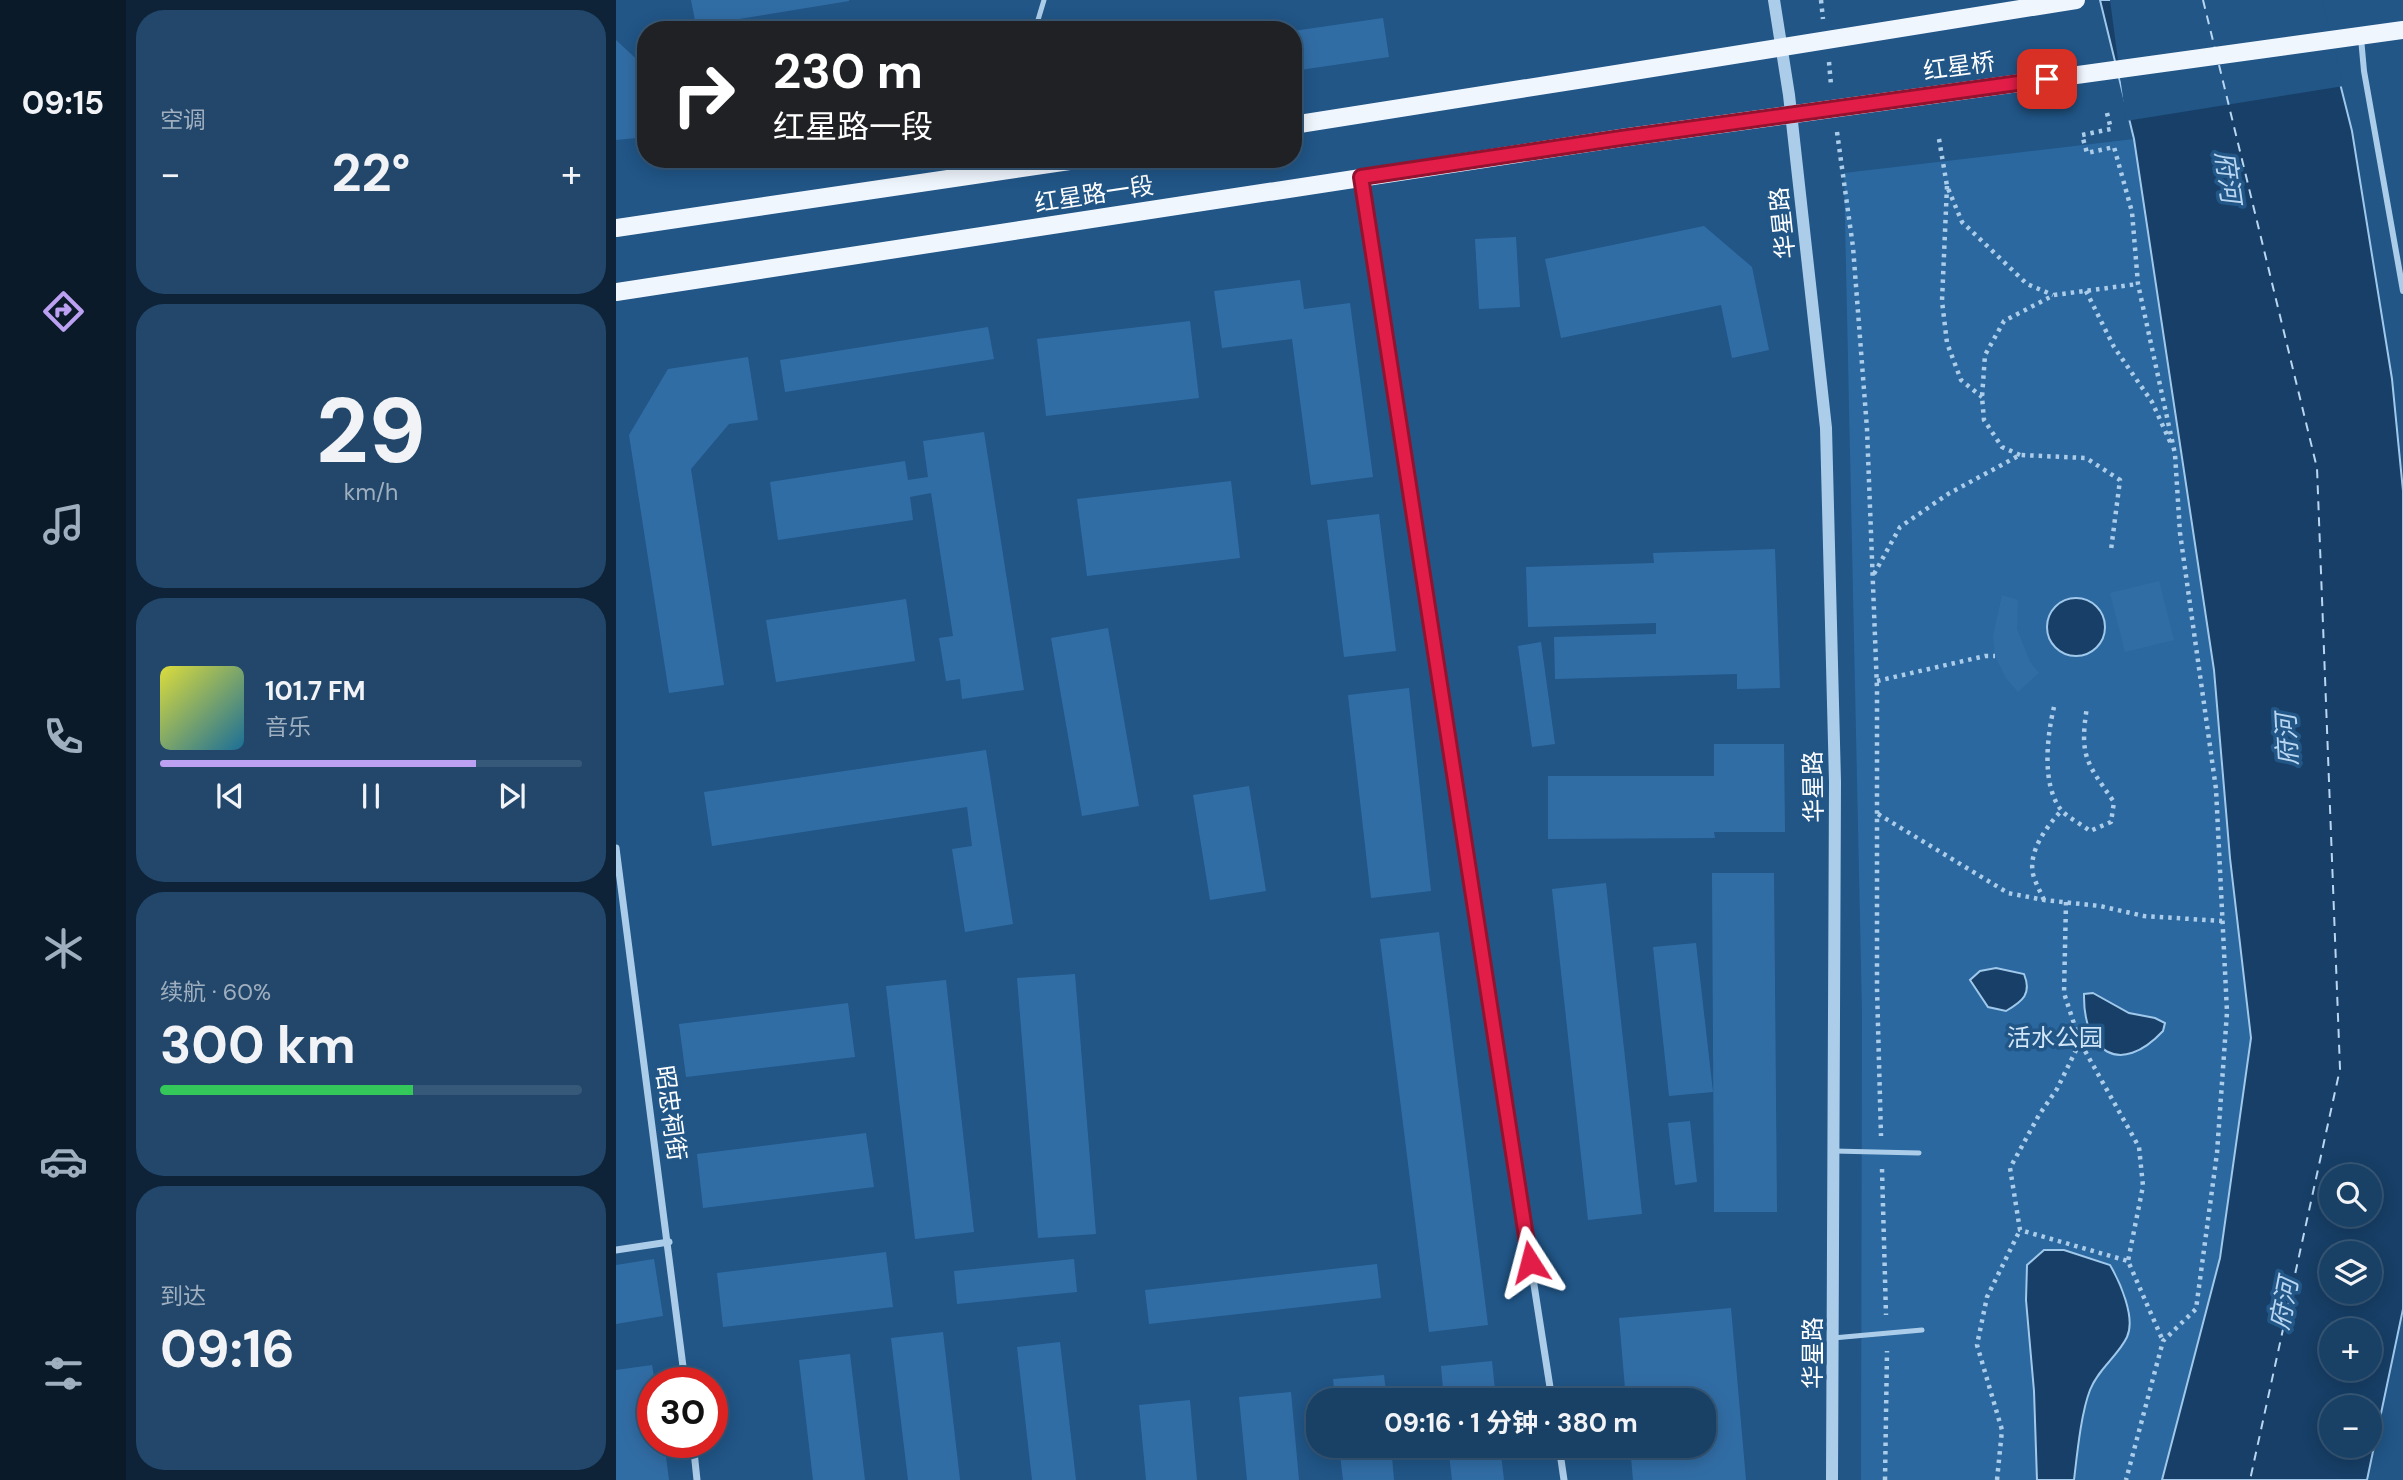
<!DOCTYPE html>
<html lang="zh">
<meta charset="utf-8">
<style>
:root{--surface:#194065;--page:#22476b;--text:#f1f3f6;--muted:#9fafbf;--line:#375979;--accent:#bca0f2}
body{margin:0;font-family:"DM Sans","Noto Sans SC",sans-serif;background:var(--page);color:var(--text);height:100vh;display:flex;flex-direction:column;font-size:26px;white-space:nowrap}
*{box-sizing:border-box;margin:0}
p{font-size:23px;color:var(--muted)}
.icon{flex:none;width:38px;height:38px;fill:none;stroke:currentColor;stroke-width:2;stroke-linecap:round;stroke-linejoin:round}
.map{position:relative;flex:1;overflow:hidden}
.drawer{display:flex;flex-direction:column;gap:10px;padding:10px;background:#0e2338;width:490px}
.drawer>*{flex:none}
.top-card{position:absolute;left:21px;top:21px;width:665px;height:147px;border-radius:28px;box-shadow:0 4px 18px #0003,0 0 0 2px var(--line);background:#202124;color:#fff;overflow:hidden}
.tools{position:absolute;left:1703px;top:1164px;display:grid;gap:14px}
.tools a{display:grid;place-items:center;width:63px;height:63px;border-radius:50%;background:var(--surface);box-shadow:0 4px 18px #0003,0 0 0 2px var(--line);font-size:35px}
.speed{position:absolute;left:21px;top:1367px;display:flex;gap:14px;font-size:35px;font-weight:700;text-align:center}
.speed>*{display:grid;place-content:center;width:91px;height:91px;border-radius:50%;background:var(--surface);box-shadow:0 4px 18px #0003,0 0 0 2px var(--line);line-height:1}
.speed .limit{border:10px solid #d22;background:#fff;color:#111}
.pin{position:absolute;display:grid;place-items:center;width:60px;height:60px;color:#fff;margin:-30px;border-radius:14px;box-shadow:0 4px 10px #0006}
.me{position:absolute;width:77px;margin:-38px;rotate:351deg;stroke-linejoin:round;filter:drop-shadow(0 0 5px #0008)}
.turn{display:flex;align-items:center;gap:24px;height:147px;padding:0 21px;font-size:32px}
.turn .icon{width:91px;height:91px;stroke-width:2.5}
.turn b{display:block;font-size:49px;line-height:60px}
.big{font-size:52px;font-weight:700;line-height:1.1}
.drawer .widget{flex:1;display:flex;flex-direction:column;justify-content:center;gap:10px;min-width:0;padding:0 24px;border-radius:28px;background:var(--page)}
.drawer .dial{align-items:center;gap:0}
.dial b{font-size:91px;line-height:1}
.song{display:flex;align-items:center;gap:21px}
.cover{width:84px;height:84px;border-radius:10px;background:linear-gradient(135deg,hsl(60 70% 55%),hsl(200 70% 35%))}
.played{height:7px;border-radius:4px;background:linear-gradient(90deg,var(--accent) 75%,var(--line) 75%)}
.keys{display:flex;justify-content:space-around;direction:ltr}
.heat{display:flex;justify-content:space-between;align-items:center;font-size:38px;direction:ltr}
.charge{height:10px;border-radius:5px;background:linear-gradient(90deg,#34c759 60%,var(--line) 0)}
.trip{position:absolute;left:690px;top:1388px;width:410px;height:70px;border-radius:28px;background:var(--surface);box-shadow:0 4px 18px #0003,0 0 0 2px var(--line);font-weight:700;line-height:70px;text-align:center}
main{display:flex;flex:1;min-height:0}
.menu{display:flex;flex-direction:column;width:126px;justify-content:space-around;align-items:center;background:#0a1a28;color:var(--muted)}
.menu .icon{width:49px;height:49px}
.menu .active{color:var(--accent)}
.menu b{font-size:32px;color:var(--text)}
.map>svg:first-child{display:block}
.green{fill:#2b689f}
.water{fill:#173f67;stroke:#a0c8eb;stroke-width:2;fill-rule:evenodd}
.pier{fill:#215687}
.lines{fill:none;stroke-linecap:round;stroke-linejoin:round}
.ferry{stroke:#b8d6f1;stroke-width:2;stroke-dasharray:9 7;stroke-linecap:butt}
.building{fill:#316da5}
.path{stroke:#accdea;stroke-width:4.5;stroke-dasharray:3.5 5;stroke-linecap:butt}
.service{stroke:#accdea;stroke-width:5}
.pedestrian{stroke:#accdea;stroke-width:6}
.minor{stroke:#accdea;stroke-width:7}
.tertiary{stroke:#accdea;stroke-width:12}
.primary{stroke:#f0f6fe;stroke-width:18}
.route-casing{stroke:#92132f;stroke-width:18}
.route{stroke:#e11d48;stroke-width:12}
.labels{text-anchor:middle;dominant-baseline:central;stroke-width:7;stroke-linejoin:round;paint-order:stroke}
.street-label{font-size:24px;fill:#fff;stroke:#215687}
.park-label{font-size:24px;fill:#d0e5f7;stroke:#215687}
.water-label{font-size:26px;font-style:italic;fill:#b8d6f1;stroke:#215687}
</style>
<main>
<nav class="menu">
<b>09:15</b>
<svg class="icon active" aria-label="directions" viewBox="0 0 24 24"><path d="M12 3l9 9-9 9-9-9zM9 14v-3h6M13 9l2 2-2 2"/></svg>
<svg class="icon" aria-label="music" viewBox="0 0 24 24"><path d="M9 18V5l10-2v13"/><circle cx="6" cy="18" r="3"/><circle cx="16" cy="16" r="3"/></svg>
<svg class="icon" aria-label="phone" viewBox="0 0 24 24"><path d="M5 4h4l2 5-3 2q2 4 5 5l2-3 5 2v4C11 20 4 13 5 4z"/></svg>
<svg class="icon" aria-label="climate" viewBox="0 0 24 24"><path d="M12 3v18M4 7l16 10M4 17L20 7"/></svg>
<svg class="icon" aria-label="car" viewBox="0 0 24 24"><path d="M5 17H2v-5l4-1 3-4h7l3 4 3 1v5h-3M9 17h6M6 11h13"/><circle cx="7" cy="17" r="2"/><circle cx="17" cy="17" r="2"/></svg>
<svg class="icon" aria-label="filters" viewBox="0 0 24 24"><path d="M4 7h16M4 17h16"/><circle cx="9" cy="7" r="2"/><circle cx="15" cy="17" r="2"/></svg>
</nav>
<section class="drawer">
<div class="widget"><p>空调</p>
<div class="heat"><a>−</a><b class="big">22°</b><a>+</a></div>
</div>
<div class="widget dial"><b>29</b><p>km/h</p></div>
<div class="widget">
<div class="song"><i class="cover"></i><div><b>101.7 FM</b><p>音乐</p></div></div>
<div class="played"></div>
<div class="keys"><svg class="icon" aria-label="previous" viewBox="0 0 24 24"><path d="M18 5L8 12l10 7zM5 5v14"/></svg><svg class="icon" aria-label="pause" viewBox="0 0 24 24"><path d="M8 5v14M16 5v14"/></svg><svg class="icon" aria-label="next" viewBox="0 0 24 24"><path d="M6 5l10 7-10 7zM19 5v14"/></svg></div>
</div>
<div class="widget"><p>续航 · 60%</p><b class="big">300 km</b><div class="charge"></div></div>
<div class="widget"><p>到达</p><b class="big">09:16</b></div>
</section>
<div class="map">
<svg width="1787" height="1480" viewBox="0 0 1787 1480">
<rect width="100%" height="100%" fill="#215687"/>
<path class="green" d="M1518,139L1598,670L1614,858L1635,1038L1604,1258L1546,1480H1245L1246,1013L1228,173Z"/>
<g class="water">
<path d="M1484,0H1703L1736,131L1776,379L1787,491V1309L1751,1480H1546L1604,1258L1635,1038L1614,858L1598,670L1518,139ZM1715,1176H1754V1214H1715ZM1715,1253H1754V1292H1715ZM1715,1330H1754V1368H1715ZM1715,1407H1754V1446H1715Z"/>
<circle cx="1460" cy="627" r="29"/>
<path d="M1380,968L1408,974C1416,994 1407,1001 1390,1011L1372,1007L1354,980L1364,971Z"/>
<path d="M1477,993L1513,1013L1539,1018L1549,1023L1547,1031C1504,1077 1467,1052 1468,994Z"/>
<path d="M1428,1250H1448L1494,1265C1504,1282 1520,1318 1511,1337C1502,1356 1482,1369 1474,1390C1465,1413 1461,1455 1458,1480H1421L1418,1391L1410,1300L1411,1265Z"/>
</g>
<path class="pier" d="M1494,0H1706L1728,86L1510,121Z"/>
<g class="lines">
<g class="ferry">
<path d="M1587,0L1599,49"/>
<path d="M1603,65L1701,468L1724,1069L1634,1480"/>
</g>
</g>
<g class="building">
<path d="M75,0H233V1L80,26Z"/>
<path d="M767,18L773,57L677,71V31Z"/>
<path d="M0,40L30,68V137L0,140Z"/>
<path d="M1088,226L1136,267L1153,350L1116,358L1105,305L945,338L929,259Z"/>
<path d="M900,237L904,307L863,309L859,239Z"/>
<path d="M684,280L688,309L734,303L757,477L695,485L676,339L606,348L598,291Z"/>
<path d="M574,321L583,398L430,416L421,339Z"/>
<path d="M372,327L378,359L169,392L164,360Z"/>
<path d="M132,357L142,420L113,424L75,469L108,685L53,693L13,435L52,369Z"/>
<path d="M368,432L408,690L346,699L344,679L330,681L323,638L337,636L315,493L294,497L297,520L162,540L154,482L289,461L292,480L312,477L307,441Z"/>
<path d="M615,481L624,558L471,576L461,499Z"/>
<path d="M763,514L780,651L728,657L711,520Z"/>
<path d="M1159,549L1164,688L1121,689V674L939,679L938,637L1040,634V623L912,627L910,567L1038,563L1037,553Z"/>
<path d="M1543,581L1558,640L1509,652L1494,593Z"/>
<path d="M1386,595L1402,600L1401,629L1414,662L1423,673L1402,692L1390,678L1379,656L1377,636Z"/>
<path d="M290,599L299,661L160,682L150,620Z"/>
<path d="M492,628L523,806L466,816L435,638Z"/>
<path d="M925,642L939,744L916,747L902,646Z"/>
<path d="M793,688L815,891L755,898L732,695Z"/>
<path d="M1098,744H1168L1169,832H1098L1099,838L932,839V776H1098Z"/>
<path d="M370,750L397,924L349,932L336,849L356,846L351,807L96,846L88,792Z"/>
<path d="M633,786L650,891L594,900L577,795Z"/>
<path d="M1096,873H1158L1161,1212H1098Z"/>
<path d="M990,883L1026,1214L972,1220L936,889Z"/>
<path d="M823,932L872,1325L813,1332L764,939Z"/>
<path d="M1080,943L1097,1092L1053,1096L1037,947Z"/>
<path d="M459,974L480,1234L422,1238L401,978Z"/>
<path d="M330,980L358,1232L299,1239L270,986Z"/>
<path d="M232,1003L239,1057L70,1077L63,1024Z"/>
<path d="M1074,1121L1081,1182L1059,1185L1052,1123Z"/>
<path d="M250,1133L258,1187L87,1208L81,1154Z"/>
<path d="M270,1252L277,1307L107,1327L101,1273Z"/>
<path d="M38,1259L47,1316L0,1324V1265Z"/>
<path d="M458,1259L461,1292L341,1304L338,1271Z"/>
<path d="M761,1264L765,1298L533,1324L529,1290Z"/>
<path d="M1115,1308L1130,1480H1017L1014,1446H1087V1400H1010L1003,1318Z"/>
<path d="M327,1332L344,1480H292L275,1338Z"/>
<path d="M444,1342L460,1480H416L401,1347Z"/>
<path d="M234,1354L249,1480H197L183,1360Z"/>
<path d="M876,1361L880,1400H828L825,1366Z"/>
<path d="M36,1365L39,1382H37V1442H48L53,1480H0V1370Z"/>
<path d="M768,1375L771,1400H719L717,1379Z"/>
<path d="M675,1392L683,1480H631L623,1397Z"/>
<path d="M574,1400L581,1480H530L523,1405Z"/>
<path d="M723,1446H775L778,1480H727Z"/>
<path d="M832,1446H884L888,1480H836Z"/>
</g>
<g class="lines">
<g class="path">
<path d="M1205,0L1207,19"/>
<path d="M1213,62L1215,85"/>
<path d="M1491,113L1495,129L1466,135L1471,153L1498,147L1516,212L1522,284L1559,454L1564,533L1600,789L1611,1012L1601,1153L1580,1309L1547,1341L1510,1480"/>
<path d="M1221,132L1237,247L1251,429L1261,689V989L1265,1136"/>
<path d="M1323,139L1331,186L1346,222L1411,284L1437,295"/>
<path d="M1331,186L1326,301L1331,343L1345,380L1366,397"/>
<path d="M1470,291L1498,347L1536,402L1556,446"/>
<path d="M1404,455L1386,447L1368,420L1366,397L1369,355L1388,321L1438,295L1522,284"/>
<path d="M1258,574L1284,527L1332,494L1404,455L1470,458L1504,480L1495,550"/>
<path d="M1261,681L1369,656H1379"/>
<path d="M1438,707C1431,736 1425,786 1446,811C1453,818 1465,824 1474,831L1495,822L1498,802C1471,763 1463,757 1471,707"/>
<path d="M1262,814L1392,893L1428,900L1484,906L1528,916L1606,921"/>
<path d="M1428,900C1424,891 1419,882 1417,874C1412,851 1431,826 1446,810"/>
<path d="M1450,902L1448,993L1464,1042L1523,1147L1527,1186L1512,1261"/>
<path d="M1464,1042L1441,1089L1423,1115L1394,1168L1404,1230L1512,1261L1547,1341"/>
<path d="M1266,1169L1270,1315"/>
<path d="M1269,1480L1271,1351"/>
<path d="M1381,1480L1386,1430L1361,1345L1371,1297L1404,1230"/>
</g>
<g class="service">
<path d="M419,30L428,0"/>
<path d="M1218,1151L1303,1153"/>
<path d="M1217,1338L1306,1330"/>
</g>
<path class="pedestrian" d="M1745,38L1748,71L1787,291"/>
<g class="minor">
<path d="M745,178L936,1400"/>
<path d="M0,848L69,1382"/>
<path d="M0,1250L53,1242"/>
<path d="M77,1442L81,1480"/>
<path d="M943,1446L948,1480"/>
</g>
<path class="tertiary" d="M1158,0L1173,95L1210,428L1219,782L1216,1480"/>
<g class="primary">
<path d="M677,125C938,83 1199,44 1460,0"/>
<path d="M0,228L467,159"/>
<path d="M0,292L1005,138L1787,30"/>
</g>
</g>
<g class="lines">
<g class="route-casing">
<path id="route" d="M914,1262L745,177L1005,138L1431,79"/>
</g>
<use href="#route" class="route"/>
</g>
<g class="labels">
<g class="street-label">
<text transform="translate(1343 66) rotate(-8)">红星桥</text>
<text transform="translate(478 194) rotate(-9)">红星路一段</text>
<text transform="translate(1166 223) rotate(-96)">华星路</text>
<text transform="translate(1197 787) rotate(-91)">华星路</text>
<text transform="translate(55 1113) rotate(82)">昭忠祠街</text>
<text transform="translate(1196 1353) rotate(-90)">华星路</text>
</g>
<g class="park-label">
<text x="1439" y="1037">活水公园</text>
</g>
<g class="water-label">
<text transform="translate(1612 177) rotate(82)">府河</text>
<text transform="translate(1671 740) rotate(-93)">府河</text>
<text transform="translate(1668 1304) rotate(-79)">府河</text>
</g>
</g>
</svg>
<div class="tools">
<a><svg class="icon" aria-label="search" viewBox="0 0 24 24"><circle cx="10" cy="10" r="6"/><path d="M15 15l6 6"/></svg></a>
<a><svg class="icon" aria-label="layers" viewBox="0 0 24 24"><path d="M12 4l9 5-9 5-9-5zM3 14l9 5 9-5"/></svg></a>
<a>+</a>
<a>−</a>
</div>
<div class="speed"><div class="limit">30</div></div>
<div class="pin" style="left:1431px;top:79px;background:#d93025"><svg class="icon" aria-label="arrive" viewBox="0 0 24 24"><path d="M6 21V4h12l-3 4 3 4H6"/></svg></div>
<svg class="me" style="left:914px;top:1262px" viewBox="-20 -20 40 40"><path d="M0-17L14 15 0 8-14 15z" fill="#e11d48" stroke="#fff" stroke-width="4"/></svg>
<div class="trip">09:16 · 1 分钟 · 380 m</div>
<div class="top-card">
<div class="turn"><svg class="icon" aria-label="right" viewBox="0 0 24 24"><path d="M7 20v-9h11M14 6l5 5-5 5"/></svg><div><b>230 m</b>红星路一段</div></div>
</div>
</div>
</main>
